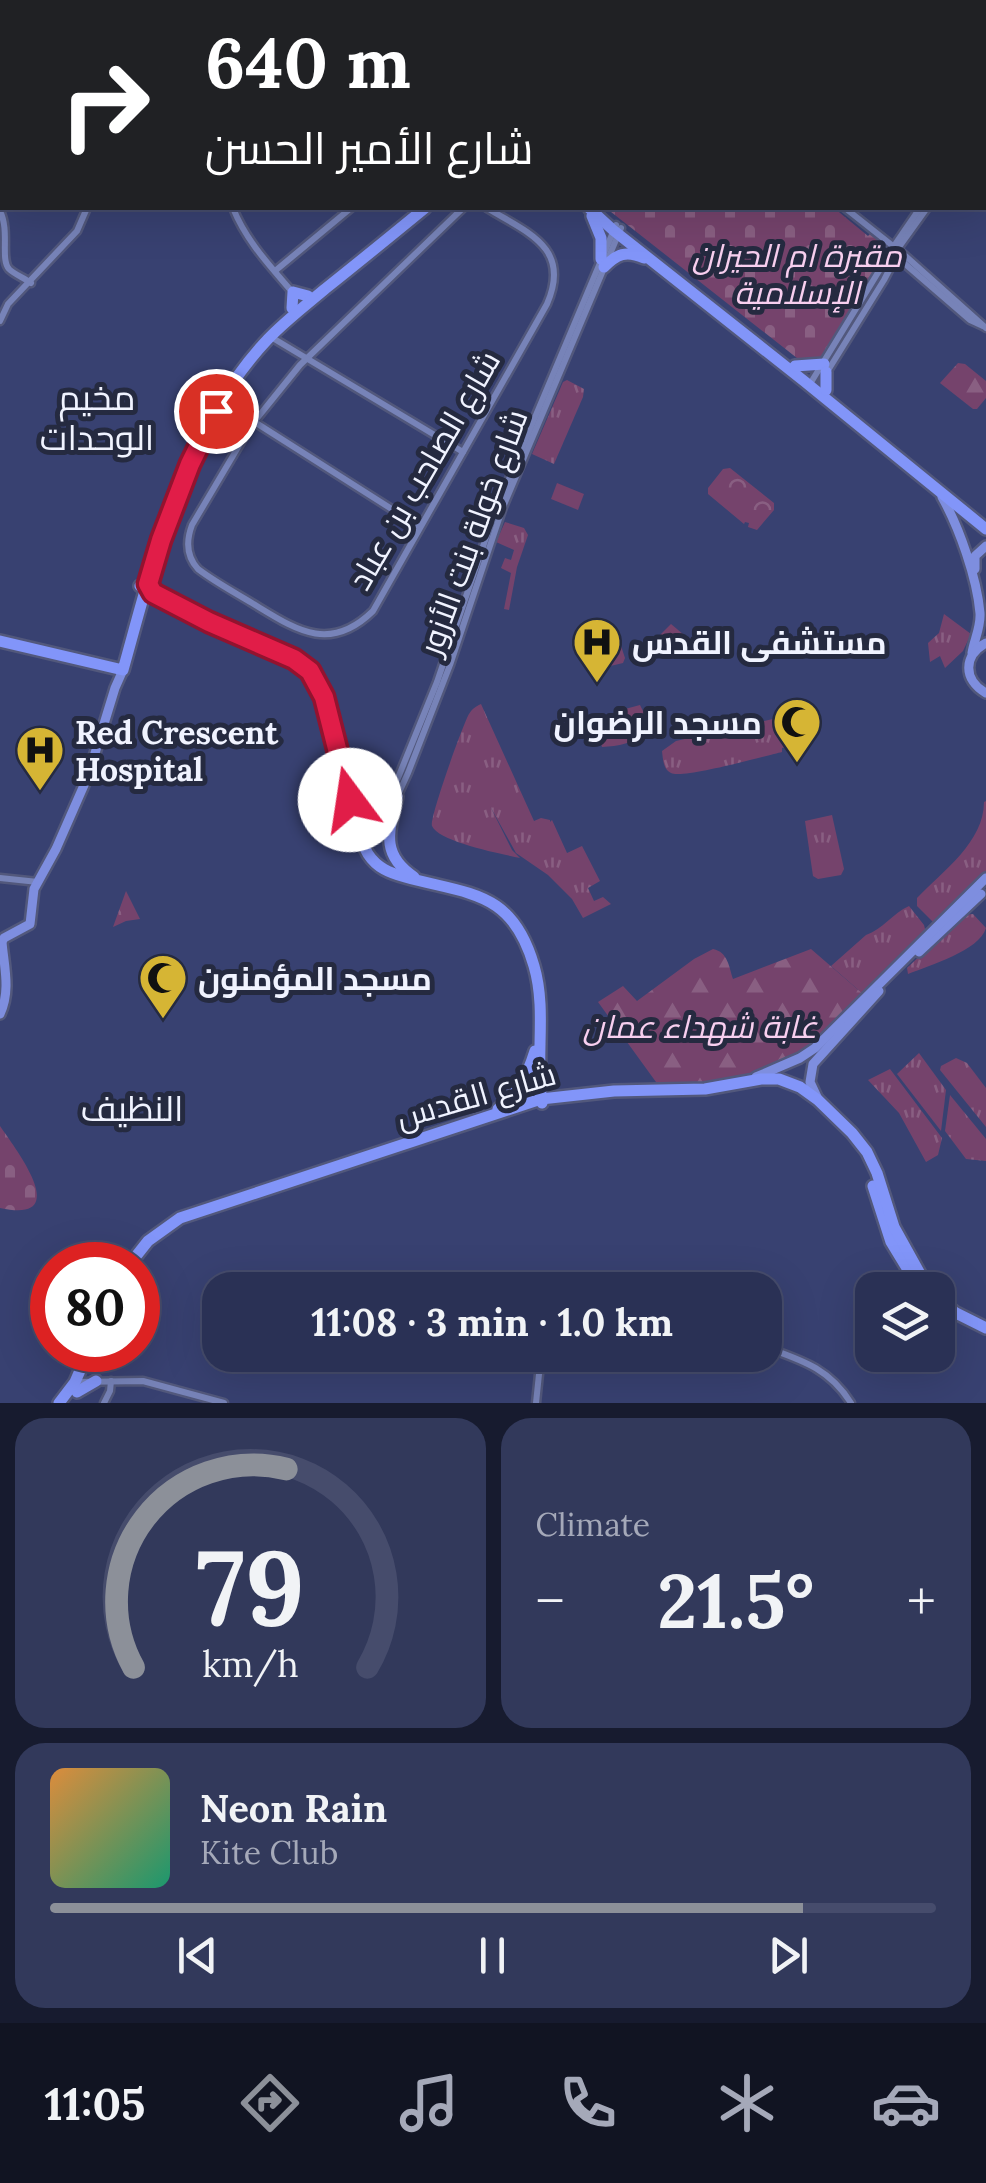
<!DOCTYPE html>
<meta charset="utf-8">
<style>
:root{--surface:#2a3155;--page:#32395b;--text:#f1f3f6;--muted:#a5a9b9;--line:#464c6c;--accent:#8c9099}
body{margin:0;font-family:Lora,Cairo,serif;background:var(--page);color:var(--text);height:100vh;display:flex;flex-direction:column;font-size:38px;white-space:nowrap}
*{box-sizing:border-box;margin:0}
p{font-size:32px;color:var(--muted)}
.icon{flex:none;width:55px;height:55px;fill:none;stroke:currentColor;stroke-width:2;stroke-linecap:round;stroke-linejoin:round}
.map{position:relative;height:1403px;overflow:hidden}
.details{display:flex;flex-direction:column;gap:15px;padding:15px;background:#171b2f;flex:1}
.details>*{flex:none}
.banner{position:absolute;left:0px;top:0px;width:988px;height:210px;box-shadow:0 10px 40px #0002,0 0 0 2px var(--line);background:#202124;color:#fff;overflow:hidden}
.buttons{position:absolute;left:855px;top:1272px;display:grid;gap:20px}
.buttons a{display:grid;place-items:center;width:100px;height:100px;border-radius:20px;background:var(--surface);box-shadow:0 10px 40px #0002,0 0 0 2px var(--line);font-size:50px}
.speed{position:absolute;left:30px;top:1242px;display:flex;gap:20px;font-size:50px;font-weight:700;text-align:center}
.speed>*{display:grid;place-content:center;width:130px;height:130px;border-radius:50%;background:var(--surface);box-shadow:0 10px 40px #0002,0 0 0 2px var(--line);line-height:1}
.speed .limit{border:15px solid #d22;background:#fff;color:#111}
.pin{position:absolute;display:grid;place-items:center;width:85px;height:85px;color:#fff;margin:-42px;border:5px solid #fff;border-radius:50%;box-shadow:0 2px 10px #0007}
.me{position:absolute;width:110px;margin:-55px;rotate:346deg;stroke-linejoin:round;filter:drop-shadow(0 0 8px #0008)}
.turn{display:flex;align-items:center;gap:35px;height:210px;padding:0 40px;font-size:45px}
.turn .icon{width:130px;height:130px;stroke-width:2.5}
.turn b{display:block;font-size:70px;line-height:85px}
.big{font-size:75px;font-weight:700;line-height:1.1}
.details .tile{flex:1;display:flex;flex-direction:column;justify-content:center;gap:15px;min-width:0;padding:0 35px;border-radius:30px;background:var(--page)}
.details .dial{align-items:center;gap:0}
.dial svg{height:260px;overflow:visible;fill:none;stroke:var(--line);stroke-width:7;stroke-linecap:round;text-anchor:middle}
.dial text{fill:var(--text);stroke:none}
.song{display:flex;align-items:center;gap:30px}
.cover{width:120px;height:120px;border-radius:15px;background:linear-gradient(135deg,hsl(30 70% 55%),hsl(160 70% 35%))}
.played{height:10px;border-radius:5px;background:linear-gradient(90deg,var(--accent) 85%,var(--line) 85%)}
.keys{display:flex;justify-content:space-around;direction:ltr}
.heat{display:flex;justify-content:space-between;align-items:center;font-size:55px;direction:ltr}
.details .tiles{flex:1;display:grid;gap:15px;grid-template-columns:1fr 1fr}
.tile:last-child{grid-column:span 2}
.trip{position:absolute;left:202px;top:1272px;width:580px;height:100px;border-radius:30px;background:var(--surface);box-shadow:0 10px 40px #0002,0 0 0 2px var(--line);font-weight:700;line-height:100px;text-align:center}
.tab-bar{display:flex;height:160px;justify-content:space-around;align-items:center;background:#111422;color:var(--muted)}
.tab-bar .icon{width:70px;height:70px}
.tab-bar .selected{color:var(--accent)}
.tab-bar b{font-size:45px;color:var(--text)}
.map>svg:first-child{display:block}
.grass{fill:url(#grass-tufts)}
.forest{fill:url(#forest-firs)}
.cemetery{fill:url(#cemetery-stones)}
.park{fill:url(#park-crowns)}
.garden{fill:#75436c}
.lines{fill:none;stroke-linecap:round;stroke-linejoin:round}
.minor-casing{stroke:#52587c;stroke-width:11}
.major-casing{stroke:#52587c;stroke-width:14}
.highway-casing{stroke:#52587c;stroke-width:16}
.minor{stroke:#7783b8;stroke-width:6}
.major{stroke:#7e8edf;stroke-width:9}
.highway{stroke:#8295f9;stroke-width:11}
.route-casing{stroke:#92132f;stroke-width:25}
.route{stroke:#e11d48;stroke-width:18}
.labels{text-anchor:middle;dominant-baseline:central;stroke-width:10;stroke-linejoin:round;paint-order:stroke}
.park-label{font-size:32px;font-style:italic;fill:#f8cfef;stroke:#252a40}
.street-label{font-size:32px;fill:#f0f3ff;stroke:#252a40}
.poi-label{font-size:32px;font-weight:bold;fill:#f0f3ff;stroke:#252a40;text-anchor:start}
.neighbourhood-label{font-size:35px;fill:#f0f3ff;stroke:#252a40}
</style>
<div class="map">
<svg width="986" height="1403" viewBox="0 0 986 1403">
<defs>
<pattern id="grass-tufts" width="24" height="20" patternUnits="userSpaceOnUse" patternTransform="scale(2.5)"><rect width="24" height="20" fill="#75436c"/><path d="M3 7l-1-3M5 7V3M7 7l1-3M15 17l-1-3M17 17v-4M19 17l1-3" fill="none" stroke="#895f82"/></pattern>
<pattern id="forest-firs" width="22" height="20" patternUnits="userSpaceOnUse" patternTransform="scale(2.5)"><rect width="22" height="20" fill="#75436c"/><path d="M5 1l3.5 6h-7zM16 11l3.5 6h-7z" fill="#895f82"/></pattern>
<pattern id="cemetery-stones" width="16" height="16" patternUnits="userSpaceOnUse" patternTransform="scale(2.5)"><rect width="16" height="16" fill="#75436c"/><path d="M2 7V4a2 2 0 0 1 4 0v3zM10 15v-3a2 2 0 0 1 4 0v3z" fill="#895f82"/></pattern>
<pattern id="park-crowns" width="20" height="18" patternUnits="userSpaceOnUse" patternTransform="scale(2.5)"><rect width="20" height="18" fill="#75436c"/><path d="M2 6a3 3 0 1 1 6 0M12 15a3 3 0 1 1 6 0" fill="none" stroke="#895f82"/></pattern>
</defs>
<rect width="100%" height="100%" fill="#384171"/>
<g class="grass">
<path d="M567,380L584,389L583,397L554,464L532,454L563,382Z"/>
<path d="M505,522L524,528L528,535L517,567L509,610L504,609L511,573L501,568L505,558L511,560L514,550L496,542Z"/>
<path d="M944,614L971,634L963,651L945,668L940,656L930,662L928,643L939,633Z"/>
<path d="M671,624L684,635L685,647L680,653L669,654L661,651L655,640Z"/>
<path d="M481,704L534,821L541,818L550,820V822L552,820L567,853L582,846L600,881L588,888L594,901L603,897L611,904L583,918L572,899L548,875L516,853L490,806L512,850L520,858C502,854 439,842 432,826C429,819 463,724 469,714C473,708 475,707 481,704Z"/>
<path d="M640,705L645,715V731C634,744 618,746 602,747L597,729L587,730L582,714L606,728L616,727L614,712Z"/>
<path d="M799,713L805,742L782,748V752C765,756 683,779 671,773C663,769 663,759 662,751L676,741Z"/>
<path d="M986,801V871L937,923H934L917,906V898C943,871 984,842 984,802Z"/>
<path d="M832,815L844,869L841,875L818,879L813,876L805,821Z"/>
<path d="M909,906L924,925L926,933L863,994L831,966L866,935C882,930 893,913 909,906Z"/>
<path d="M973,914L986,928C979,951 930,965 908,974L907,968L963,915Z"/>
<path d="M919,1053L946,1090L941,1131L897,1074Z"/>
<path d="M956,1058L967,1063L986,1088V1127L940,1070L941,1066Z"/>
<path d="M890,1069L942,1138L938,1155L926,1162L899,1113L868,1080Z"/>
<path d="M950,1095L986,1139V1161L966,1159L945,1131Z"/>
</g>
<g class="forest">
<path d="M958,363L965,364L986,381V398L977,409H973L940,383Z"/>
<path d="M713,949C728,952 729,967 733,979L811,949L863,994C846,1011 831,1030 813,1044C767,1080 712,1085 656,1082L598,1002L623,986L637,1001L694,959Z"/>
</g>
<g class="cemetery">
<path d="M606,208H834L868,236L870,234C877,240 886,246 886,257L821,361L802,362Z"/>
<path d="M0,1126C17,1151 74,1224 0,1208Z"/>
</g>
<g class="park">
<path d="M730,468L774,503V510L757,530L748,527L749,523L745,522L744,524L708,494V488L723,469Z"/>
<path d="M604,623L609,625L608,628L615,640L614,643L621,646L625,658L623,663L606,667L600,663L596,647H593L590,639L594,629Z"/>
<path d="M126,891L140,919L126,921L113,927Z"/>
</g>
<path class="garden" d="M557,483L584,494L578,510L551,499Z"/>
<g class="lines">
<g class="minor-casing">
<g id="minor">
<path d="M243,0V2"/>
<path d="M964,0L965,2"/>
<path d="M732,2L735,0"/>
<path d="M985,50L986,53"/>
<path d="M985,96L986,95"/>
<path d="M0,140L2,146"/>
<path d="M985,145L986,144"/>
<path d="M985,151L986,150"/>
<path d="M0,167L2,164"/>
<path d="M233,208C246,241 271,267 294,294"/>
<path d="M463,208L300,365L250,427L192,525C186,541 186,556 198,569C215,582 234,592 252,603C295,629 329,654 373,611L547,304C572,247 526,232 487,208"/>
<path d="M845,208L893,246"/>
<path d="M0,211C10,231 0,259 9,269C14,274 24,278 31,283"/>
<path d="M894,246L920,208"/>
<path d="M899,247L927,208"/>
<path d="M901,252L986,328"/>
<path d="M897,257L970,320L983,326"/>
<path d="M275,271L351,208"/>
<path d="M0,321L8,304L77,231L87,208"/>
<path d="M271,337L463,452"/>
<path d="M827,372L884,280L896,257"/>
<path d="M810,384L890,253"/>
<path d="M223,402L420,527"/>
<path d="M389,800L437,682L493,517L616,225"/>
<path d="M353,834L362,829L382,810"/>
<path d="M354,838L372,828L384,816L397,797L408,773L450,665L503,507L621,228"/>
<path d="M0,878L38,882"/>
<path d="M765,1347C801,1360 829,1368 851,1403"/>
<path d="M75,1382L143,1381L224,1403"/>
<path d="M104,1403L110,1391L111,1381"/>
<path d="M536,1403L541,1355"/>
</g>
</g>
<g class="major-casing">
<g id="major">
<path d="M373,0V2"/>
<path d="M413,2L414,0"/>
<path d="M942,497C959,527 977,578 980,613C981,627 974,640 972,653"/>
<path d="M975,569V556L986,546"/>
<path d="M986,643C963,655 963,680 986,693"/>
<path d="M919,952L981,894"/>
<path d="M0,1014C11,991 4,966 2,942L4,938L30,924L34,889L56,849L88,776L115,688L123,670"/>
<path d="M756,1077L800,1058L815,1048L986,878"/>
<path d="M817,1097L810,1082L813,1064L879,991"/>
</g>
</g>
<g class="highway-casing">
<g id="highway">
<path d="M665,2L668,0"/>
<path d="M0,100H2"/>
<path d="M589,208L613,230L804,381L986,529"/>
<path d="M592,216L601,238V259"/>
<path d="M604,267C617,254 626,250 644,258"/>
<path d="M292,308L293,292L308,296"/>
<path d="M795,366L824,364"/>
<path d="M826,390V372"/>
<path d="M140,586L305,666C331,694 343,778 355,818C358,829 361,843 368,854C377,868 390,873 405,877C470,895 512,890 534,966C547,1010 535,1058 542,1103"/>
<path d="M0,641L123,670C155,556 184,428 268,339C285,321 306,305 325,289C359,262 392,235 425,208"/>
<path d="M397,797C389,831 380,854 414,877"/>
<path d="M350,800L367,810L379,808L389,800"/>
<path d="M498,1109C519,1093 527,1076 535,1051"/>
<path d="M873,1186L891,1242L913,1278"/>
<path d="M129,1265L148,1241L180,1218L541,1099L614,1091L705,1089L761,1079H779L800,1087L818,1100L852,1133L867,1152L877,1173L894,1227L929,1290"/>
<path d="M938,1299L956,1313L986,1328"/>
<path d="M77,1392L96,1381"/>
<path d="M59,1403L75,1382L89,1350"/>
</g>
</g>
<use href="#minor" class="minor"/>
<use href="#major" class="major"/>
<use href="#highway" class="highway"/>
</g>
<g class="lines">
<g class="route-casing">
<path id="route" d="M216,411L190,464L161,540L148,584L153,593L209,622L294,659L310,671L324,697L350,800"/>
</g>
<use href="#route" class="route"/>
</g>
<defs>
<g id="hospital-pin" transform="scale(2.5)"><path d="M0 17L-7.5 6A9.5 9.5 0 1 1 7.5 6Z" fill="#d6b534" stroke="#252a40"/><path d="M-5-5h3v3.5h4V-5h3V5h-3V1.5h-4V5h-3Z" fill="#111"/></g>
<g id="mosque-pin" transform="scale(2.5)"><path d="M0 17L-7.5 6A9.5 9.5 0 1 1 7.5 6Z" fill="#d6b534" stroke="#252a40"/><path d="M3.5-4.9A6 6 0 1 0 3.5 4.9A5 5 0 1 1 3.5-4.9Z" fill="#111"/></g>
</defs>
<g fill-rule="evenodd">
<use href="#hospital-pin" x="597" y="642"/>
<use href="#mosque-pin" x="797" y="722"/>
<use href="#hospital-pin" x="40" y="750"/>
<use href="#mosque-pin" x="163" y="978"/>
</g>
<g class="labels">
<g class="park-label">
<text x="797" y="255">مقبرة ام الحيران<tspan x="797" dy="37">الإسلامية</tspan></text>
<text x="700" y="1026">غابة شهداء عمان</text>
</g>
<g class="street-label">
<text transform="translate(424 470) rotate(-60)">شارع الصاحب بن عباد</text>
<text transform="translate(473 532) rotate(-70)">شارع خولة بنت الأزور</text>
<text transform="translate(476 1095) rotate(-16)">شارع القدس</text>
</g>
<g class="poi-label">
<text x="632" y="642">مستشفى القدس</text>
<text x="762" y="722" text-anchor="end">مسجد الرضوان</text>
<text x="75" y="732">Red Crescent<tspan x="75" dy="37">Hospital</tspan></text>
<text x="198" y="978">مسجد المؤمنون</text>
</g>
<g class="neighbourhood-label">
<text x="97" y="397">مخيم<tspan x="97" dy="40">الوحدات</tspan></text>
<text x="132" y="1108">النظيف</text>
</g>
</g>
</svg>
<div class="buttons">
<a><svg class="icon" aria-label="layers" viewBox="0 0 24 24"><path d="M12 4l9 5-9 5-9-5zM3 14l9 5 9-5"/></svg></a>
</div>
<div class="speed"><div class="limit">80</div></div>
<div class="pin" style="left:216px;top:411px;background:#d93025"><svg class="icon" aria-label="arrive" viewBox="0 0 24 24"><path d="M6 21V4h12l-3 4 3 4H6"/></svg></div>
<svg class="me" style="left:350px;top:800px" viewBox="-20 -20 40 40"><circle r="19" fill="#fff"/><path d="M0-13L10 11 0 6-10 11z" fill="#e11d48"/></svg>
<div class="trip">11:08 · 3 min · 1.0 km</div>
<div class="banner">
<div class="turn"><svg class="icon" aria-label="right" viewBox="0 0 24 24"><path d="M7 20v-9h11M14 6l5 5-5 5"/></svg><div><b>640 m</b>شارع الأمير الحسن</div></div>
</div>
</div>
<section class="details">
<div class="tiles">
<div class="tile dial"><svg viewBox="0 0 100 80">
<path d="M14 69A42 42 0 1 1 86 69"/>
<path d="M14 69A42 42 0 0 1 61 8" stroke="#8c9099"/>
<text x="50" y="56" font-size="32" font-weight="700">79</text>
<text x="50" y="72" font-size="11">km/h</text>
</svg></div>
<div class="tile"><p>Climate</p>
<div class="heat"><a>−</a><b class="big">21.5°</b><a>+</a></div>
</div>
<div class="tile">
<div class="song"><i class="cover"></i><div><b>Neon Rain</b><p>Kite Club</p></div></div>
<div class="played"></div>
<div class="keys"><svg class="icon" aria-label="previous" viewBox="0 0 24 24"><path d="M18 5L8 12l10 7zM5 5v14"/></svg><svg class="icon" aria-label="pause" viewBox="0 0 24 24"><path d="M8 5v14M16 5v14"/></svg><svg class="icon" aria-label="next" viewBox="0 0 24 24"><path d="M6 5l10 7-10 7zM19 5v14"/></svg></div>
</div>
</div>
</section>
<nav class="tab-bar">
<b>11:05</b>
<svg class="icon selected" aria-label="directions" viewBox="0 0 24 24"><path d="M12 3l9 9-9 9-9-9zM9 14v-3h6M13 9l2 2-2 2"/></svg>
<svg class="icon" aria-label="music" viewBox="0 0 24 24"><path d="M9 18V5l10-2v13"/><circle cx="6" cy="18" r="3"/><circle cx="16" cy="16" r="3"/></svg>
<svg class="icon" aria-label="phone" viewBox="0 0 24 24"><path d="M5 4h4l2 5-3 2q2 4 5 5l2-3 5 2v4C11 20 4 13 5 4z"/></svg>
<svg class="icon" aria-label="climate" viewBox="0 0 24 24"><path d="M12 3v18M4 7l16 10M4 17L20 7"/></svg>
<svg class="icon" aria-label="car" viewBox="0 0 24 24"><path d="M5 17H2v-5l4-1 3-4h7l3 4 3 1v5h-3M9 17h6M6 11h13"/><circle cx="7" cy="17" r="2"/><circle cx="17" cy="17" r="2"/></svg>
</nav>
